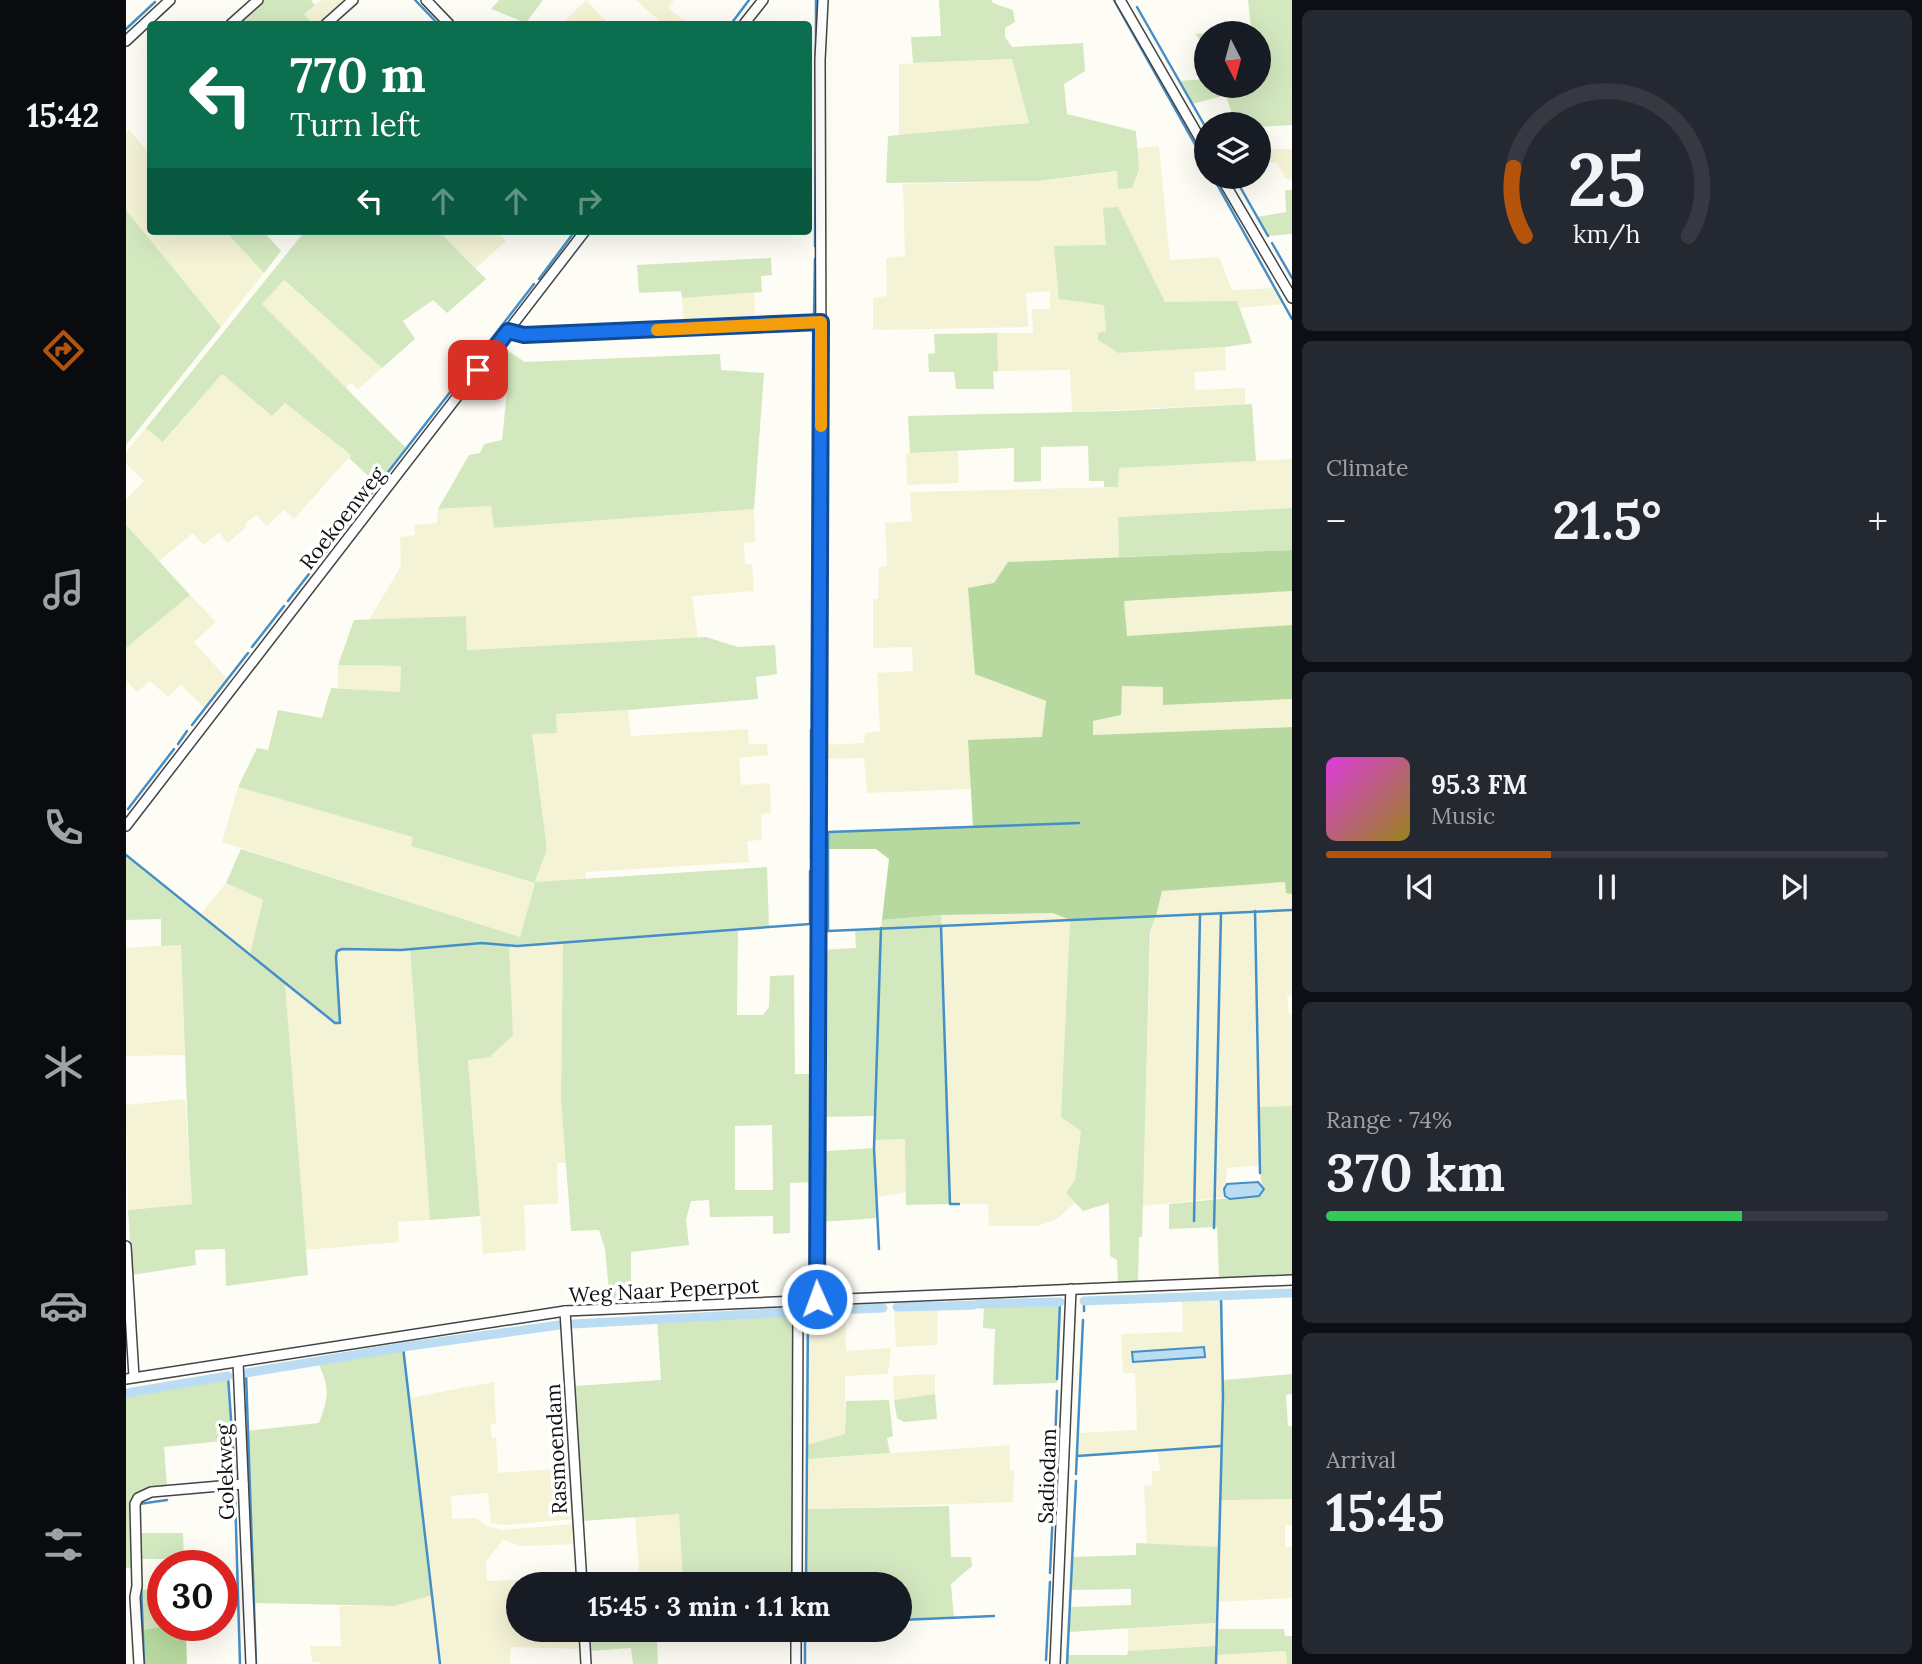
<!DOCTYPE html>
<meta charset="utf-8">
<style>
:root{--surface:#171b24;--page:#242831;--text:#f1f3f6;--muted:#9ea1a6;--line:#363941;--accent:#b45309}
body{margin:0;font-family:Lora,serif;background:var(--page);color:var(--text);height:100vh;display:flex;flex-direction:column;font-size:26px;white-space:nowrap}
*{box-sizing:border-box;margin:0}
p{font-size:23px;color:var(--muted)}
.icon{flex:none;width:38px;height:38px;fill:none;stroke:currentColor;stroke-width:2;stroke-linecap:round;stroke-linejoin:round}
.map{position:relative;flex:1;overflow:hidden}
.panel{display:flex;flex-direction:column;gap:10px;padding:10px;background:#0d0f14;width:630px}
.panel>*{flex:none}
.guide{position:absolute;left:21px;top:21px;width:665px;height:214px;border-radius:7px;box-shadow:0 7px 28px #0002;background:#0b6e4f;color:#fff;overflow:hidden}
.needle{width:46px;rotate:174deg}
.buttons{position:absolute;left:1068px;top:21px;display:grid;gap:14px}
.buttons a{display:grid;place-items:center;width:77px;height:77px;border-radius:50%;background:var(--surface);box-shadow:0 7px 28px #0002;font-size:35px}
.speed{position:absolute;left:21px;top:1550px;display:flex;gap:14px;font-size:35px;font-weight:700;text-align:center}
.speed>*{display:grid;place-content:center;width:91px;height:91px;border-radius:50%;background:var(--surface);box-shadow:0 7px 28px #0002;line-height:1}
.speed .limit{border:10px solid #d22;background:#fff;color:#111}
.pin{position:absolute;display:grid;place-items:center;width:60px;height:60px;color:#fff;margin:-30px;border-radius:14px;box-shadow:0 4px 10px #0006}
.me{position:absolute;width:77px;margin:-38px;rotate:358deg;stroke-linejoin:round;filter:drop-shadow(0 0 5px #0008)}
.turn{display:flex;align-items:center;gap:24px;height:147px;padding:0 28px;font-size:32px}
.turn .icon{width:91px;height:91px;stroke-width:2.5}
.turn b{display:block;font-size:49px;line-height:60px}
.lanes{display:flex;align-items:center;height:66px;padding:0 28px;background:#0003;justify-content:center;gap:35px;direction:ltr}
.lanes .off{opacity:.35}
.big{font-size:52px;font-weight:700;line-height:1.1}
.panel .tile{flex:1;display:flex;flex-direction:column;justify-content:center;gap:10px;min-width:0;padding:0 24px;border-radius:10px;background:var(--page)}
.panel .dial{align-items:center;gap:0}
.dial svg{height:182px;overflow:visible;fill:none;stroke:var(--line);stroke-width:7;stroke-linecap:round;text-anchor:middle}
.dial text{fill:var(--text);stroke:none}
.song{display:flex;align-items:center;gap:21px}
.cover{width:84px;height:84px;border-radius:10px;background:linear-gradient(135deg,hsl(300 70% 55%),hsl(50 70% 35%))}
.played{height:7px;border-radius:4px;background:linear-gradient(90deg,var(--accent) 40%,var(--line) 40%)}
.keys{display:flex;justify-content:space-around;direction:ltr}
.heat{display:flex;justify-content:space-between;align-items:center;font-size:38px;direction:ltr}
.charge{height:10px;border-radius:5px;background:linear-gradient(90deg,#34c759 74%,var(--line) 0)}
.trip{position:absolute;left:380px;top:1572px;width:406px;height:70px;border-radius:35px;background:var(--surface);box-shadow:0 7px 28px #0002;font-weight:700;line-height:70px;text-align:center}
main{display:flex;flex:1;min-height:0}
.tab-bar{display:flex;flex-direction:column;width:126px;justify-content:space-around;align-items:center;background:#090b0e;color:var(--muted)}
.tab-bar .icon{width:49px;height:49px}
.tab-bar .on{color:var(--accent)}
.tab-bar b{font-size:32px;color:var(--text)}
.map>svg:first-child{display:block}
.farmland{fill:#f4f3d5}
.green{fill:#d3e8bf;fill-rule:evenodd}
.forest{fill:#b7d99f}
.water{fill:#bbddf4;stroke:#458fc8;stroke-width:2}
.lines{fill:none;stroke-linecap:round;stroke-linejoin:round}
.stream{stroke:#458fc8;stroke-width:2.5}
.canal{stroke:#bbddf4;stroke-width:9}
.minor-casing{stroke:#444;stroke-width:12}
.minor{stroke:#fff;stroke-width:9}
.route-casing{stroke:#114b97;stroke-width:18}
.route{stroke:#1a73e8;stroke-width:12}
.slow{stroke:#f59e0b;stroke-width:12}
.labels{text-anchor:middle;dominant-baseline:central;stroke-width:7;stroke-linejoin:round;paint-order:stroke}
.street-label{font-size:21px;fill:#111;stroke:#fff}
</style>
<main>
<nav class="tab-bar">
<b>15:42</b>
<svg class="icon on" aria-label="directions" viewBox="0 0 24 24"><path d="M12 3l9 9-9 9-9-9zM9 14v-3h6M13 9l2 2-2 2"/></svg>
<svg class="icon" aria-label="music" viewBox="0 0 24 24"><path d="M9 18V5l10-2v13"/><circle cx="6" cy="18" r="3"/><circle cx="16" cy="16" r="3"/></svg>
<svg class="icon" aria-label="phone" viewBox="0 0 24 24"><path d="M5 4h4l2 5-3 2q2 4 5 5l2-3 5 2v4C11 20 4 13 5 4z"/></svg>
<svg class="icon" aria-label="climate" viewBox="0 0 24 24"><path d="M12 3v18M4 7l16 10M4 17L20 7"/></svg>
<svg class="icon" aria-label="car" viewBox="0 0 24 24"><path d="M5 17H2v-5l4-1 3-4h7l3 4 3 1v5h-3M9 17h6M6 11h13"/><circle cx="7" cy="17" r="2"/><circle cx="17" cy="17" r="2"/></svg>
<svg class="icon" aria-label="filters" viewBox="0 0 24 24"><path d="M4 7h16M4 17h16"/><circle cx="9" cy="7" r="2"/><circle cx="15" cy="17" r="2"/></svg>
</nav>
<div class="map">
<svg width="1166" height="1664" viewBox="0 0 1166 1664">
<rect width="100%" height="100%" fill="#fefdf5"/>
<g class="farmland">
<path d="M195,0H226L199,24H187L178,14Z"/>
<path d="M460,0L483,24H436Z"/>
<path d="M510,0H548L542,8L563,24H537Z"/>
<path d="M886,59L903,123L773,136V64Z"/>
<path d="M3,130L24,154V231H99L138,273L95,327L0,210V133Z"/>
<path d="M1033,146L1044,260L1093,257L1106,290L1149,288L1158,304L1114,308L1111,301L1039,303L992,207L980,245L978,305L980,331L993,353L1099,347L1100,370L1068,372L1069,390L1119,388V404L946,412L944,370L872,371L871,333H907L906,309H924V291L900,293L902,327L747,330V298L761,296L760,258L779,256L777,184L912,181L1013,169L1011,148Z"/>
<path d="M1132,149H1166V180L1160,179L1151,163L1132,162Z"/>
<path d="M313,231H371L380,241L350,268Z"/>
<path d="M157,280L256,368L232,389L225,383L219,388L136,304Z"/>
<path d="M628,293L630,324L558,327L556,298Z"/>
<path d="M96,374L146,416L159,403L225,455L168,519L158,510L141,526L130,515L119,524L121,526L102,543L93,533L77,545L67,533L33,561L0,525V499L18,481L0,464V452L20,428L38,442Z"/>
<path d="M832,451L833,483L781,485L780,453Z"/>
<path d="M1166,459V508L992,517L993,557L882,562L850,674L920,701L916,737L843,740L845,789L741,793L738,758L697,759L698,745L738,743L739,733L754,731L751,673L787,671L786,647L747,648V599H752L753,567L761,566L759,523L786,521L784,492L992,487V468Z"/>
<path d="M365,506L369,528L628,509L629,542L618,543L619,564H626L628,591L566,596L572,638L340,650L339,616L243,620L275,566L274,537L289,535L288,525L311,523L312,509Z"/>
<path d="M1166,591V625L1000,636L998,601Z"/>
<path d="M64,595L90,622L68,642L103,681L79,708L55,685L42,697L24,681L11,692L0,680V648Z"/>
<path d="M212,665L275,666L274,693L212,688Z"/>
<path d="M995,686L1037,687V705L1166,699V727L967,735V721L995,715Z"/>
<path d="M502,710L505,736L622,729L623,744H641L642,755L613,758L615,785L644,783L645,813L635,814L636,840L621,841L623,862L460,872L459,880L409,883L394,937L96,842L112,787L288,837L286,846L409,883L421,849L406,734L429,714Z"/>
<path d="M1159,882L1160,893L1166,894V995L1161,996L1163,1014H1166V1106L1133,1107L1134,1165L1101,1168L1099,1196L1101,1197L1016,1206L1025,932L1036,891Z"/>
<path d="M100,883L138,900L125,956L74,915Z"/>
<path d="M927,913L944,920L935,1117L955,1131L949,1180L940,1193L949,1203L931,1219L912,1226H863L862,1204H824L815,915Z"/>
<path d="M437,942L435,1098L441,1163H431L432,1204L398,1205L400,1250L357,1254L342,1059L364,1057L387,1035L383,945Z"/>
<path d="M55,944L61,1055L0,1056V948Z"/>
<path d="M216,949H284L304,1220L272,1222L273,1242L179,1250L159,983L209,1023H213L210,957L211,951Z"/>
<path d="M59,1099L66,1204L2,1210L0,1105Z"/>
<path d="M779,1138L780,1192L751,1197L749,1140Z"/>
<path d="M1095,1296L1097,1397L1094,1499H1166V1525H1159V1547H1166V1598L1091,1602L1092,1547L1021,1544L1018,1486L1026,1485V1471H1034L1032,1451L951,1456L952,1433L1011,1430L1009,1373H997L995,1334L1057,1332L1056,1298Z"/>
<path d="M812,1306L811,1345L770,1347L768,1307Z"/>
<path d="M719,1309L720,1351L765,1348L762,1374L719,1376V1434L681,1445L682,1311Z"/>
<path d="M809,1374V1394L768,1400L767,1376Z"/>
<path d="M368,1382L370,1424L364,1425L366,1438H370L372,1473L446,1468L450,1519L378,1525L365,1523L362,1493L325,1496L326,1519L350,1518L361,1526L376,1530L449,1524L451,1544L395,1546L377,1540L360,1561L361,1581L453,1578V1584H392L390,1625L392,1629H456L457,1649L385,1647L384,1664H194V1662H186L184,1646H215L213,1606H269L306,1595L283,1398Z"/>
<path d="M884,1445V1470L888,1471L887,1502L680,1509L681,1459Z"/>
<path d="M553,1514L557,1584H514L509,1517Z"/>
<path d="M1090,1623V1646L1002,1651V1629Z"/>
<path d="M1160,1651L1161,1664H1090V1655Z"/>
</g>
<g class="green">
<path d="M138,0H185L189,5L178,14L187,24H111Z"/>
<path d="M373,0H417L400,23L365,9Z"/>
<path d="M813,0H865L867,3L887,10L889,22L879,28V37L886,47L957,43L959,71L938,84L941,114L1010,131L1013,169L1006,188L992,189L991,171L912,181L760,183L762,136L903,123L886,59L787,63L785,37L815,36Z"/>
<path d="M1122,0H1166V125L1132,127V124H1109L1100,95L1066,104L1053,81L1080,79V86H1132V33H1080V47L1069,34L1125,29Z"/>
<path d="M1159,190H1166V234L1142,236L1131,217L1160,212Z"/>
<path d="M992,207L1039,302L1111,301L1126,343L1099,347L993,353L972,340V333L980,331L978,305L933,299L928,246L980,245L977,208Z"/>
<path d="M0,210L95,327L0,445Z"/>
<path d="M99,231H137L155,251L138,273Z"/>
<path d="M179,231H313L360,279L321,313L307,300L277,321L289,339L256,368L158,280L136,304L280,448L252,485L223,458L225,455L159,403L146,416L96,374L37,442L20,428Z"/>
<path d="M645,258L646,275L635,276L636,292L556,298L555,291L513,293L511,265Z"/>
<path d="M871,333L872,371L867,372L868,389H830L828,372H803L802,354L809,353L808,334Z"/>
<path d="M376,347L399,362L594,354L595,370L638,373L628,509L368,528L365,506L312,509L343,455L354,453L358,444L376,440L382,381L361,366Z"/>
<path d="M1126,404L1130,461L993,468L992,487H978V481H963L962,446L915,447V481L888,482V448L784,453L782,416L991,411Z"/>
<path d="M1166,508V550L993,557L992,517Z"/>
<path d="M0,525L64,595L0,648Z"/>
<path d="M340,616L341,650L580,637L612,647L649,645L651,674L630,677L632,699L502,710L430,714L431,733L406,734L421,849L409,882L641,867L643,927L612,930L611,1015H637L643,1007L644,976L668,975L669,1074H690L687,1182L664,1183V1233L647,1234V1216L584,1217L583,1200L565,1201L560,1220L563,1245L505,1252V1301H484L479,1249L473,1230L445,1231L435,1098L437,942L383,945L387,1035L364,1057L342,1060L354,1216L304,1220L284,949H216L211,951L210,957L214,1023H209L159,984L182,1275L100,1286L99,1249L69,1250L70,1265L6,1275L2,1210L66,1204C60,1117 59,1031 55,945L35,946V919L0,920V855L124,955L137,900L100,883L115,849L394,937L409,883L285,846L287,837L112,787L131,748L142,750L152,710L196,718L205,688L274,692L275,666L212,665L228,620ZM646,1125L647,1190H609V1126Z"/>
<path d="M815,915L824,1204L780,1205L779,1139L749,1140V1116L695,1117L696,950L730,948L729,930L755,928L756,920Z"/>
<path d="M1030,916L1024,932L1016,1237H1013L1012,1281L992,1282L991,1260L984,1256L983,1203L957,1211L940,1193L949,1180L955,1131L935,1117L944,920Z"/>
<path d="M1166,1106V1274L1093,1278L1091,1227L1043,1229V1204L1135,1195L1137,1192L1134,1173L1133,1107Z"/>
<path d="M748,1148L752,1218L693,1222L695,1156L701,1151Z"/>
<path d="M934,1303L931,1383L867,1385L869,1329L857,1328L858,1304Z"/>
<path d="M669,1312L667,1584H557L553,1514L457,1521L449,1386L535,1380L531,1319Z"/>
<path d="M277,1347L306,1595L269,1606L128,1603L120,1431L193,1423C203,1397 204,1387 191,1361Z"/>
<path d="M1166,1374V1394L1160,1395L1162,1426H1166V1499L1094,1500L1097,1380Z"/>
<path d="M102,1376L106,1440L38,1447L41,1486L10,1498L9,1568H0V1393Z"/>
<path d="M809,1394L811,1419L778,1422L771,1418L768,1400Z"/>
<path d="M763,1400L767,1436L761,1438L764,1453L681,1459V1445L719,1434L720,1401Z"/>
<path d="M823,1506L825,1557H845L846,1566L825,1584L828,1618L774,1620V1584H680V1509Z"/>
<path d="M14,1533H57L58,1559H14Z"/>
<path d="M1010,1543L1093,1547L1090,1623L943,1632L944,1607L1005,1605V1589L945,1590L947,1557L1010,1555Z"/>
<path d="M37,1588V1626H41L17,1630L15,1590Z"/>
<path d="M463,1629H666V1637L531,1639L532,1664H507L505,1648L464,1651Z"/>
<path d="M1090,1629H1158L1159,1636H1166V1664H1161L1160,1651L1090,1655V1664H941L942,1655H1001L1002,1651L1090,1646Z"/>
</g>
<g class="forest">
<path d="M1166,550V591L998,601L1001,636L1166,625V699L1037,705V687L996,686L995,715L967,721V735L1166,727V894L1160,893L1159,882L1036,891L1030,916L944,920L927,913L815,915L756,920L763,859L750,849H702V832L847,827L842,740L916,737L920,701L849,674L842,588L868,583L882,562Z"/>
<path d="M41,1626H88V1632L60,1633L61,1664H18L17,1630Z"/>
</g>
<g class="water">
<path d="M1132,1182L1138,1189L1133,1196L1104,1199L1099,1196L1098,1189L1101,1184Z"/>
<path d="M1078,1347L1079,1357L1007,1362L1006,1352Z"/>
</g>
<g class="lines">
<g class="stream">
<path d="M289,0L312,24"/>
<path d="M988,0L1080,164"/>
<path d="M1011,7L1080,128"/>
<path d="M605,24L623,0"/>
<path d="M0,29L29,2"/>
<path d="M690,56V0"/>
<path d="M1087,177L1166,319"/>
<path d="M1108,177V178"/>
<path d="M1113,185L1142,236"/>
<path d="M1146,243L1166,278"/>
<path d="M689,246L690,87"/>
<path d="M413,279L449,231"/>
<path d="M688,315L689,259"/>
<path d="M162,601L408,284"/>
<path d="M126,647L158,606"/>
<path d="M686,717L688,330"/>
<path d="M66,725L122,653"/>
<path d="M52,744L61,731"/>
<path d="M2,809L48,749"/>
<path d="M953,823L702,832V931L1166,910"/>
<path d="M0,855L209,1023H214L210,957L211,951L216,949L275,950L356,943L391,946L684,924V871"/>
<path d="M685,858V730"/>
<path d="M1129,911L1134,1173"/>
<path d="M815,926L824,1204H833"/>
<path d="M1068,1221L1074,914"/>
<path d="M1088,1228L1095,913"/>
<path d="M753,1249L748,1148L755,928"/>
<path d="M958,1311V1301"/>
<path d="M277,1347L314,1664"/>
<path d="M120,1373L130,1664"/>
<path d="M102,1376L109,1477"/>
<path d="M931,1379L934,1302"/>
<path d="M951,1456L1095,1446"/>
<path d="M950,1474L957,1320"/>
<path d="M109,1493L114,1664"/>
<path d="M927,1496L931,1391"/>
<path d="M13,1504L41,1500"/>
<path d="M924,1573L927,1510"/>
<path d="M15,1584L18,1664"/>
<path d="M680,1584L682,1311"/>
<path d="M774,1620L868,1616"/>
<path d="M920,1660L924,1582"/>
<path d="M679,1664V1629"/>
<path d="M941,1664L950,1481"/>
<path d="M1090,1664L1097,1397L1095,1296"/>
</g>
<g class="canal">
<path d="M958,1301L1166,1293"/>
<path d="M853,1304L934,1302"/>
<path d="M820,1306L848,1305"/>
<path d="M771,1307L816,1306"/>
<path d="M682,1311L757,1308"/>
<path d="M447,1324L663,1312"/>
<path d="M120,1373L277,1347L433,1325"/>
<path d="M0,1393L102,1376"/>
</g>
<g class="minor-casing">
<g id="minor">
<path d="M300,0L323,24"/>
<path d="M994,0L1080,149"/>
<path d="M105,24L132,0"/>
<path d="M200,24L227,0"/>
<path d="M618,24L637,0"/>
<path d="M0,41L44,0"/>
<path d="M1095,177L1166,298"/>
<path d="M382,331L398,335L695,322"/>
<path d="M0,826L459,231"/>
<path d="M0,1246L8,1377"/>
<path d="M691,1299L695,360L694,60L697,0"/>
<path d="M439,1311L456,1584"/>
<path d="M112,1362L125,1664"/>
<path d="M0,1379L439,1311L1166,1280"/>
<path d="M671,1584L672,1300"/>
<path d="M458,1629L460,1664"/>
<path d="M13,1664L9,1597L11,1586L9,1504L12,1498L25,1492L117,1484"/>
<path d="M670,1664V1629"/>
<path d="M929,1664L945,1289"/>
</g>
</g>
<use href="#minor" class="minor"/>
</g>
<g class="lines">
<g class="route-casing">
<path id="route" d="M352,370L382,331L398,335L695,322L691,1299"/>
</g>
<use href="#route" class="route"/>
<path class="slow" d="M531,330L695,322V426"/>
</g>
<g class="labels">
<g class="street-label">
<text transform="translate(216 518) rotate(-52)">Roekoenweg</text>
<text transform="translate(538 1290) rotate(-3)">Weg Naar Peperpot</text>
<text transform="translate(430 1449) rotate(-93)">Rasmoendam</text>
<text transform="translate(99 1472) rotate(-92)">Golekweg</text>
<text transform="translate(921 1476) rotate(-88)">Sadiodam</text>
</g>
</g>
</svg>
<div class="buttons">
<a><svg class="needle" viewBox="-14 -14 28 28"><path d="M0-13l5 13h-10z" fill="#e53935"/><path d="M0 13l5-13h-10z" fill="#9ea1a6"/></svg></a>
<a><svg class="icon" aria-label="layers" viewBox="0 0 24 24"><path d="M12 4l9 5-9 5-9-5zM3 14l9 5 9-5"/></svg></a>
</div>
<div class="speed"><div class="limit">30</div></div>
<div class="pin" style="left:352px;top:370px;background:#d93025"><svg class="icon" aria-label="arrive" viewBox="0 0 24 24"><path d="M6 21V4h12l-3 4 3 4H6"/></svg></div>
<svg class="me" style="left:691px;top:1299px" viewBox="-20 -20 40 40"><circle r="17" fill="#1a73e8" stroke="#fff" stroke-width="3"/><path d="M0-11L8 9 0 5-8 9z" fill="#fff"/></svg>
<div class="trip">15:45 · 3 min · 1.1 km</div>
<div class="guide">
<div class="turn"><svg class="icon" aria-label="left" viewBox="0 0 24 24"><path d="M17 20v-9H6M10 6l-5 5 5 5"/></svg><div><b>770 m</b>Turn left</div></div>
<div class="lanes"><svg class="icon" aria-label="left" viewBox="0 0 24 24"><path d="M17 20v-9H6M10 6l-5 5 5 5"/></svg><svg class="icon off" aria-label="ahead" viewBox="0 0 24 24"><path d="M12 20V5M6 11l6-6 6 6"/></svg><svg class="icon off" aria-label="ahead" viewBox="0 0 24 24"><path d="M12 20V5M6 11l6-6 6 6"/></svg><svg class="icon off" aria-label="right" viewBox="0 0 24 24"><path d="M7 20v-9h11M14 6l5 5-5 5"/></svg></div>
</div>
</div>
<section class="panel">
<div class="tile dial"><svg viewBox="0 0 100 80">
<path d="M14 69A42 42 0 1 1 86 69"/>
<path d="M14 69A42 42 0 0 1 9 39" stroke="#b45309"/>
<text x="50" y="56" font-size="32" font-weight="700">25</text>
<text x="50" y="72" font-size="11">km/h</text>
</svg></div>
<div class="tile"><p>Climate</p>
<div class="heat"><a>−</a><b class="big">21.5°</b><a>+</a></div>
</div>
<div class="tile">
<div class="song"><i class="cover"></i><div><b>95.3 FM</b><p>Music</p></div></div>
<div class="played"></div>
<div class="keys"><svg class="icon" aria-label="previous" viewBox="0 0 24 24"><path d="M18 5L8 12l10 7zM5 5v14"/></svg><svg class="icon" aria-label="pause" viewBox="0 0 24 24"><path d="M8 5v14M16 5v14"/></svg><svg class="icon" aria-label="next" viewBox="0 0 24 24"><path d="M6 5l10 7-10 7zM19 5v14"/></svg></div>
</div>
<div class="tile"><p>Range · 74%</p><b class="big">370 km</b><div class="charge"></div></div>
<div class="tile"><p>Arrival</p><b class="big">15:45</b></div>
</section>
</main>
